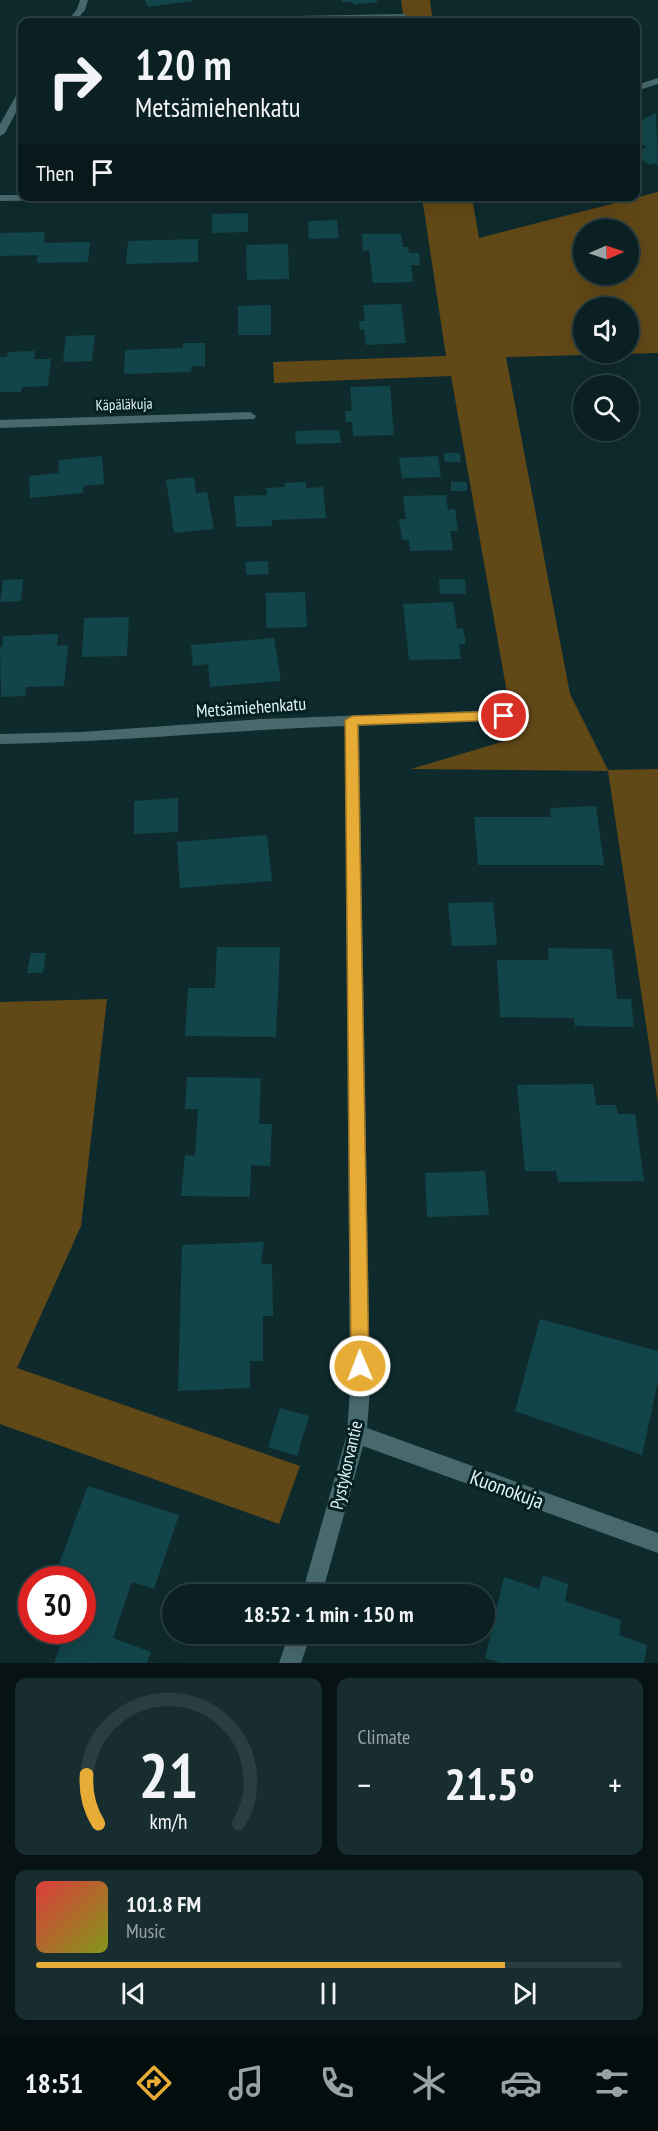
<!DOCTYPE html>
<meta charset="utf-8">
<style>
:root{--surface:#0a2022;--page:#182d2f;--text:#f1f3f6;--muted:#99a3a5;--line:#2a3e40;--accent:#e6ac36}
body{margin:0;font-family:"PT Sans Narrow",sans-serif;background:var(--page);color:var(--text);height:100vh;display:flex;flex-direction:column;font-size:22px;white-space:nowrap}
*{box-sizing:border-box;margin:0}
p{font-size:20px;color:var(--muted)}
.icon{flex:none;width:33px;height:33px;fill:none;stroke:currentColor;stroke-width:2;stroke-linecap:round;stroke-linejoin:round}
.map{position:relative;height:1663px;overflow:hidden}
.details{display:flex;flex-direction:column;gap:15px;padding:15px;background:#061213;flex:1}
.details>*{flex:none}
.banner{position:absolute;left:18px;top:18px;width:622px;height:183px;border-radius:12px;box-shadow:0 6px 24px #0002,0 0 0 2px var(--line);background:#0a2022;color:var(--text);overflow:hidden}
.needle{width:39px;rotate:88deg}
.buttons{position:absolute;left:573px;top:219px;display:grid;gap:12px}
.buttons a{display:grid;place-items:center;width:66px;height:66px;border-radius:50%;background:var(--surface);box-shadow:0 6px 24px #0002,0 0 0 2px var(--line);font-size:30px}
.speed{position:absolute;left:18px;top:1566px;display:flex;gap:12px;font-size:30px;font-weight:700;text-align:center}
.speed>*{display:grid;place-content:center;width:78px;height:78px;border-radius:50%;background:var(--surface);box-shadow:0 6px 24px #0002,0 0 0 2px var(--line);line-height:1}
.speed .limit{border:9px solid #d22;background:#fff;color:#111}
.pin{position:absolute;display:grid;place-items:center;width:51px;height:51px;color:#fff;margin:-26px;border:3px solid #fff;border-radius:50%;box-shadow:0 2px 6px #0007}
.me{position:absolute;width:66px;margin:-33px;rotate:359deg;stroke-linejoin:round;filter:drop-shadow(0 0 4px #0008)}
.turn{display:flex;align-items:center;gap:21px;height:126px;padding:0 18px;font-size:27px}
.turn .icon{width:78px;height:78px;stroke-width:2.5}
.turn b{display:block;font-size:42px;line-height:51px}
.then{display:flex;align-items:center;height:57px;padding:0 18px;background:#0003;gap:12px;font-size:22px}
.big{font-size:45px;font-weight:800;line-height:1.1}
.details .widget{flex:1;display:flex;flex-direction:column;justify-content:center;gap:9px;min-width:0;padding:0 21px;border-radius:12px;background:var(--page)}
.details .dial{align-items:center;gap:0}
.dial svg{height:156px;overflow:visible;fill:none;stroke:var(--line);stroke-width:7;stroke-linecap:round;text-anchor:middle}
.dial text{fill:var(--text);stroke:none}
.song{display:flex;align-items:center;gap:18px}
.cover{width:72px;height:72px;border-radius:9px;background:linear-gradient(135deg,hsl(0 70% 55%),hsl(70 70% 35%))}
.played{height:6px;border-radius:3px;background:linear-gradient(90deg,var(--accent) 80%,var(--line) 80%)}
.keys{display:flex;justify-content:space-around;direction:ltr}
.heat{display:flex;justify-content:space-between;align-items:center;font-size:33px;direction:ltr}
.details .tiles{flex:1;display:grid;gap:15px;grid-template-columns:1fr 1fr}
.widget:last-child{grid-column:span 2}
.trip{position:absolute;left:162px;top:1584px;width:333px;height:60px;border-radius:30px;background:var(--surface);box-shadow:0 6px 24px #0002,0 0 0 2px var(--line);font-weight:800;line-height:60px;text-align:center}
.menu{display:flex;height:96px;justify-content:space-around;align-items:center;background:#040d0e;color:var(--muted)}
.menu .icon{width:42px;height:42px}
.menu .current{color:var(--accent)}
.menu b{font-size:27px;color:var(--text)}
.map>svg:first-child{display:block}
.green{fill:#614817;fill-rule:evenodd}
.building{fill:#12454a}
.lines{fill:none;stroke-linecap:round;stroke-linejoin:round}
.street{fill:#47696e;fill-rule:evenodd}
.route{fill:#e6ac36;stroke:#967023;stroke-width:1.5}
.labels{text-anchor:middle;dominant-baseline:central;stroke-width:6;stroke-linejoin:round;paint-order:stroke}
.far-street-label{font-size:15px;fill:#e2f2f4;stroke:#042023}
.street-label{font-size:18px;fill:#e2f2f4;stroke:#042023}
.near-street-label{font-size:21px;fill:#e2f2f4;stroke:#042023}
</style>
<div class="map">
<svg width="658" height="1663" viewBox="0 0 658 1663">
<rect width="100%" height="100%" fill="#0e2a2d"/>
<g class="green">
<path d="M401,0H430L433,22H404Z"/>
<path d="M658,192V353L506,357L570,694L608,770L658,769V1104L608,771L411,769L515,738L451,376L274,383L273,362L446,356L422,197H472L479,238ZM584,230H628V274H584ZM584,308H628V352H584Z"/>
<path d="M107,999L81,1226L17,1368L300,1466L279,1524L0,1424V1002Z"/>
</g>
<g class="building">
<path d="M145,0H192V1L148,7Z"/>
<path d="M342,0H377V2L353,5V2H342Z"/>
<path d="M656,113L658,166L654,163L650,165L636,157V152L647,147L636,141V122Z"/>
<path d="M248,213V232L212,233V214Z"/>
<path d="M337,220L339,238L309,239L308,221Z"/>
<path d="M45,232L44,243L90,242L88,262L37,263L38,255L0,256V233Z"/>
<path d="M362,234H401L403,247H408L409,253H419L420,265H411L413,282L373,283L369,250L363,251Z"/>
<path d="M198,239V262L126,264L128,241Z"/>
<path d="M288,244L289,279L247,280L246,245Z"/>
<path d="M401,304L406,343L366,345L364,329L360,330L359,321H365L363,305Z"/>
<path d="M271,305V335H238V306Z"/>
<path d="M95,335L92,361L63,362L66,336Z"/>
<path d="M183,343H205V366H192L191,372L124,374L125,350L183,348Z"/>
<path d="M35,351L34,359H51L48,386L22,387L21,392H0V357H7L8,352Z"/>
<path d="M390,386L394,435L353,436L352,422H346L345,411H352L350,387Z"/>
<path d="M339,430L341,443L296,444L295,431Z"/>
<path d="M444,453H460L461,462H445Z"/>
<path d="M102,456L104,484L83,486V493L30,498L29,476L59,473L58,460Z"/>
<path d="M438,456L441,477L402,478L399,458Z"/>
<path d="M194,477L196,493L207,492L214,529L174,533L166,480Z"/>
<path d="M306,482V488L323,487L326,518L272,520V526L236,527L234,496L267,495L266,488L285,487V483Z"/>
<rect x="451" y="482" width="16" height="9"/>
<path d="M446,495L448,510L455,509L458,531H450L453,550L410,551L409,540H402L399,519H406L403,496Z"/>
<path d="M268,561L269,574L246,575L245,562Z"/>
<path d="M23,579L21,601L0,602L3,580Z"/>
<path d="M439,579H465L466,594H440Z"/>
<path d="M305,592L307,627L266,628V593Z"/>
<path d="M453,602L457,629L463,628L466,644H459L461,659L409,660L403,604Z"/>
<path d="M129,617L127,656L82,657L84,618Z"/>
<path d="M58,634L57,646L68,645L64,686L26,687L25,696L1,697L0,647H2L3,636Z"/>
<path d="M274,638L281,681L210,687L208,664L193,666L191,645Z"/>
<path d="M178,798V832L134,834V801Z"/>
<path d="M596,806L604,865H478L474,817H551L550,808Z"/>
<path d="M267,835L272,881L180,888L177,842Z"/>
<path d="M493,902L497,945L452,946L448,903Z"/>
<path d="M217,947H280L276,1037L185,1036L188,988H215Z"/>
<path d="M548,948L612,949L617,999H631L634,1027L575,1026L574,1018L500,1017L497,960H549Z"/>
<path d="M31,953H46L43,973H27Z"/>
<path d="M187,1077L261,1078L259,1124H272L270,1166L251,1165L250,1197L181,1196L185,1155L195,1156L198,1109H185Z"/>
<path d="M593,1084L596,1105H616L618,1114H635L644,1181L558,1182L556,1171H525L517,1085Z"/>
<path d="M485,1171L489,1215L427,1217L425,1173Z"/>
<path d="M264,1242L261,1264H272L273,1316H263V1361H250V1388L178,1391L182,1245Z"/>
<path d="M540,1319L658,1351V1381L642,1455L515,1411Z"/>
<path d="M280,1408L309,1416L297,1456L268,1447Z"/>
<path d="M88,1486L179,1515L154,1589L132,1582L113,1638L151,1652L147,1663H54L66,1630H82V1580H53Z"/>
<path d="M543,1575L568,1584L565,1601L621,1620L619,1635L647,1645L644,1663H500L485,1658L504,1577L539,1589Z"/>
</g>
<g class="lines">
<g class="street">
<path d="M80,0H88L85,10L75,22H67L77,9Z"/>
<path d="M403,14L406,15V19L244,22H120L124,19Z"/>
<path d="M658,78V84L636,91V85Z"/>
<path d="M22,91V101L5,133L0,136V124L17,94Z"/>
<path d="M0,195H22V196H160L155,199L0,201Z"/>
<path d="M250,412L256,416L254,419L0,428V420Z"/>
<path d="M504,710L511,715L504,720L359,726L370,1390L367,1428L658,1533V1553L363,1446L322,1594H302L347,1434L350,1390L345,726C230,730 115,742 0,744V734L81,732L262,719Z"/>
<path d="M289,1634H311L301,1663H279Z"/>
</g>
</g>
<path class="route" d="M504,711L511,716L504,720L358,725L369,1366L366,1372L360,1375L354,1372L351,1366L345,720L352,716Z"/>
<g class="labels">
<g class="far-street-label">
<text transform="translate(124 404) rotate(-2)">Käpäläkuja</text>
</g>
<g class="street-label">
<text transform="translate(251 707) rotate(-4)">Metsämiehenkatu</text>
<text transform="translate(346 1465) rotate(-77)">Pystykorvantie</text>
</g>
<g class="near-street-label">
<text transform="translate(507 1489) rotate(20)">Kuonokuja</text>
</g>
</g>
</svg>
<div class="buttons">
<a><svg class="needle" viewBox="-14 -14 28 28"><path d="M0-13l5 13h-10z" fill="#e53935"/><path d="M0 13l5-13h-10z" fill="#99a3a5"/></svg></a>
<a><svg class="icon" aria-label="sound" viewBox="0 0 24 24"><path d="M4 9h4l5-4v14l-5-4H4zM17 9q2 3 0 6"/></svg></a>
<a><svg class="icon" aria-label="search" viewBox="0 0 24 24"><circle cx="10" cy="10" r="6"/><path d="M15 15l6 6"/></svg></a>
</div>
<div class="speed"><div class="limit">30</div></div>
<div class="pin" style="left:504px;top:716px;background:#d93025"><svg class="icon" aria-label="arrive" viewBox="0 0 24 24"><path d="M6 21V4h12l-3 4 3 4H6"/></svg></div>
<svg class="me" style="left:360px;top:1366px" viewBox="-20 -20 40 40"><circle r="17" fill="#e6ac36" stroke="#fff" stroke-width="3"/><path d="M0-11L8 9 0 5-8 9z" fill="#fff"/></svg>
<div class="trip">18:52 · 1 min · 150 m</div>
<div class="banner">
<div class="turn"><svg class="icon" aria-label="right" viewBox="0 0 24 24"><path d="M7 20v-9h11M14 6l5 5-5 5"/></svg><div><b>120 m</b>Metsämiehenkatu</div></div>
<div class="then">Then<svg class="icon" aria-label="arrive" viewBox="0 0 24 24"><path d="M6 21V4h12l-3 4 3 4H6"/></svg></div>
</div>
</div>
<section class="details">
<div class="tiles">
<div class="widget dial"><svg viewBox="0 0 100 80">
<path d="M14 69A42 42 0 1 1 86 69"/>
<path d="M14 69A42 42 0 0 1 8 44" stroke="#e6ac36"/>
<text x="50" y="56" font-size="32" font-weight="700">21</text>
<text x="50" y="72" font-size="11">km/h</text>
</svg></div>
<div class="widget"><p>Climate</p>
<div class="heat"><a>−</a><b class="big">21.5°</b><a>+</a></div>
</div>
<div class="widget">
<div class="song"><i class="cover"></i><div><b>101.8 FM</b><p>Music</p></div></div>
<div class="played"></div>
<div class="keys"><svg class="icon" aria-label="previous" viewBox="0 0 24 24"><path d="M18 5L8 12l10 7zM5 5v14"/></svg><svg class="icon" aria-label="pause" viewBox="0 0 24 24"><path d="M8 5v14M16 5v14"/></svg><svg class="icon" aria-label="next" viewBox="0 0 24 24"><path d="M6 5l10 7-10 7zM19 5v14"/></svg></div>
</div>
</div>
</section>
<nav class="menu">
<b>18:51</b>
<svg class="icon current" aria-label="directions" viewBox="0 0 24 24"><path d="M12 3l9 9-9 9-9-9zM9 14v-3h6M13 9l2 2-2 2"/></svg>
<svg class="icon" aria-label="music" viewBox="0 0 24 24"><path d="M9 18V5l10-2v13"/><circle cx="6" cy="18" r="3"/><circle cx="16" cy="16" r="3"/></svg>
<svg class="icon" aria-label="phone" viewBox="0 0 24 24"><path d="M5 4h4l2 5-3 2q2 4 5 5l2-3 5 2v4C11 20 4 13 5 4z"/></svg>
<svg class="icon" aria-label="climate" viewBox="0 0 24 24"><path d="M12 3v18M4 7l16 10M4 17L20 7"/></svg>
<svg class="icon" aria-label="car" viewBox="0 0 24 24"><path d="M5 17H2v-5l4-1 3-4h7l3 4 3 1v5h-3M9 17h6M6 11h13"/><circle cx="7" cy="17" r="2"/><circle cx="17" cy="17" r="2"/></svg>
<svg class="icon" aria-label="filters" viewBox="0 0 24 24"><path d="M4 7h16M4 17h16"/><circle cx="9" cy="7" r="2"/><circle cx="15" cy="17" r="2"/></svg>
</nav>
